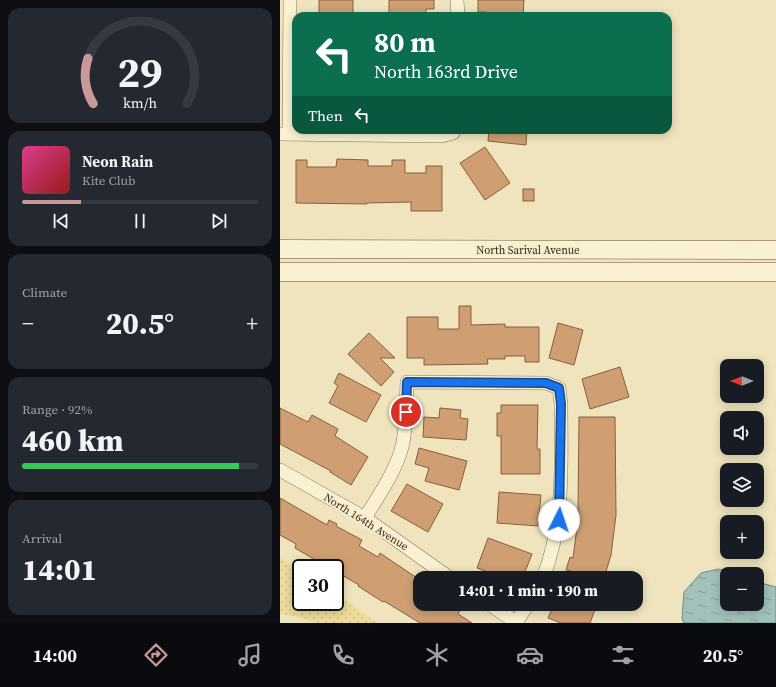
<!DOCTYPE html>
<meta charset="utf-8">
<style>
:root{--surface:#171b24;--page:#242831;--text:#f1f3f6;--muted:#9ea1a6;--line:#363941;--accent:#c99998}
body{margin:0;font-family:"Source Serif 4",serif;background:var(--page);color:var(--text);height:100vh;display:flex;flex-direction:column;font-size:15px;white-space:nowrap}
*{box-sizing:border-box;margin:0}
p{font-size:13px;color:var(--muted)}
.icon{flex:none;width:22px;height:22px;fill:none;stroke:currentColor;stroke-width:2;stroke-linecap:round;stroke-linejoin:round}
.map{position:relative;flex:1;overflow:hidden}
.drawer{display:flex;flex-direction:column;gap:8px;padding:8px;background:#0d0f14;width:280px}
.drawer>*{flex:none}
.top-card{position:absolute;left:12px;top:12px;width:380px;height:122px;border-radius:12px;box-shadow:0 2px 10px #0003;background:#0b6e4f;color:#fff;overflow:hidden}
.needle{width:26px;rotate:270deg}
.fabs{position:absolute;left:440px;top:359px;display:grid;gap:8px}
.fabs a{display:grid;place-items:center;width:44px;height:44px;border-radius:8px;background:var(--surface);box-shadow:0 2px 10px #0003;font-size:20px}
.speed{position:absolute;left:12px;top:559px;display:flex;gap:8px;font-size:20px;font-weight:700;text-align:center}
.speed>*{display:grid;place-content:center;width:52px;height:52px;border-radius:50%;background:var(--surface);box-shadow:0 2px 10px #0003;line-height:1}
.speed .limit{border:2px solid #111;border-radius:6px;background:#fff;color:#111}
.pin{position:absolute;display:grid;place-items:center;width:34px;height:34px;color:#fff;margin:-17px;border:2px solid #fff;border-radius:50%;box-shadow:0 1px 4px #0007}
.me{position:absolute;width:44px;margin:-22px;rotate:4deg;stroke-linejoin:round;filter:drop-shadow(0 0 3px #0008)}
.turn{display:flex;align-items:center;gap:14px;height:84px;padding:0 16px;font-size:18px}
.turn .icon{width:52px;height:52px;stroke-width:2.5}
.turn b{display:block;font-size:28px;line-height:34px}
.then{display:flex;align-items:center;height:38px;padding:0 16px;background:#0003;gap:8px;font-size:15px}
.big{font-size:30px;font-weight:800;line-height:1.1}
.drawer .card{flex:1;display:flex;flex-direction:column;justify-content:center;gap:6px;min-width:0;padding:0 14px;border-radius:12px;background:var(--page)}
.drawer .dial{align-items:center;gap:0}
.dial svg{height:104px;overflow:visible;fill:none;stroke:var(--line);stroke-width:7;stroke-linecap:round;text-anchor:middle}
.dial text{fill:var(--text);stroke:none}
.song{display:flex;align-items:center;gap:12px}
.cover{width:48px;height:48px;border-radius:6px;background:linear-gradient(135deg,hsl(330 70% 55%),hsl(0 70% 35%))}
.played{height:4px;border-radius:2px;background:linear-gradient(90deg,var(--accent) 25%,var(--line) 25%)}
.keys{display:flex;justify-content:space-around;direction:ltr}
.heat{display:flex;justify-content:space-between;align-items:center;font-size:22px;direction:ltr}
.charge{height:6px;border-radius:3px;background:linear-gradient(90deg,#34c759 92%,var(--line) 0)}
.trip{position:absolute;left:133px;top:571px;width:230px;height:40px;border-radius:12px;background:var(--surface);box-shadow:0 2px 10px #0003;font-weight:800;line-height:40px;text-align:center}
.tab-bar{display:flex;height:64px;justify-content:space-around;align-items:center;background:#090b0e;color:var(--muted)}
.tab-bar .icon{width:28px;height:28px}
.tab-bar .active{color:var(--accent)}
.tab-bar b{font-size:18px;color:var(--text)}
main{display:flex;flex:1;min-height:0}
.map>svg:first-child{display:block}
.sand{fill:url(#sand-dots)}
.water{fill:url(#water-ripples);stroke:#698f88}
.building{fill:#cf9f73;stroke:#885f3b}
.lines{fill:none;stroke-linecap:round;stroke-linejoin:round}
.street-casing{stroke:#887456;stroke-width:14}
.secondary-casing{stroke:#6a553a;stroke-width:19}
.street{stroke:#faf1d2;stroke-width:13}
.secondary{stroke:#faf1d2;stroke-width:18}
.route-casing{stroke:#114b97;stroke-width:10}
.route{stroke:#1a73e8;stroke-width:7}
.labels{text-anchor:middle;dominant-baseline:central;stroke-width:4;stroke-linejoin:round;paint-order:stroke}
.street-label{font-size:11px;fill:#372b1c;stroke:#f6edce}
</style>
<main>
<section class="drawer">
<div class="card dial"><svg viewBox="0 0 100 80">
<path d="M14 69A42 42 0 1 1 86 69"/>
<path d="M14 69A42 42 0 0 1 10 34" stroke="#c99998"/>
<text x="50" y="56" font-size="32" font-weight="700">29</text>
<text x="50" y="72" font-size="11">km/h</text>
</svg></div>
<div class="card">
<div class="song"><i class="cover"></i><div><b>Neon Rain</b><p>Kite Club</p></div></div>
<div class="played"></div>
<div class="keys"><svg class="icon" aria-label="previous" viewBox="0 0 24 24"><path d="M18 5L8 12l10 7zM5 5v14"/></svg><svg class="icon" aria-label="pause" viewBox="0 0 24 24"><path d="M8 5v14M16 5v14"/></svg><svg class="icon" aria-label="next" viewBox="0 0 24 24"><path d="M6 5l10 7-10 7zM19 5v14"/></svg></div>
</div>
<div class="card"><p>Climate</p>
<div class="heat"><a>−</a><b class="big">20.5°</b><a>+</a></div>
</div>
<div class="card"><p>Range · 92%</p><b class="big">460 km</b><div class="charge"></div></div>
<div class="card"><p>Arrival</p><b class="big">14:01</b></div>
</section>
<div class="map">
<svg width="496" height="623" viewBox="0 0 496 623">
<defs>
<pattern id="sand-dots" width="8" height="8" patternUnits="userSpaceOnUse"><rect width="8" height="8" fill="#eddc9a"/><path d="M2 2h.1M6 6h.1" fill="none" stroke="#ccbd84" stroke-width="1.8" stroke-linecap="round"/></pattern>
<pattern id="water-ripples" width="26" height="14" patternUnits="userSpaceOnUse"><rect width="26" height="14" fill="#a2c1ba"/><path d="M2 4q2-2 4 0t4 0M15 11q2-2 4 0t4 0" fill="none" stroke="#859d96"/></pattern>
</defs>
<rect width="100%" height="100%" fill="#efe4be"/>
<path class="sand" d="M0,557L21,571V602H55V594L98,623H34L19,617L0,614Z"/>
<path class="water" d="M438,569L460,574H447V604H477V582L496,587V623H404L402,619L404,592L421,573Z"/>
<g class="building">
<rect x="39" y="0" width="34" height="16"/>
<path d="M109,0H154V9H146V16H109Z"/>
<path d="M198,0H244L243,16H205V12H198Z"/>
<path d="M209,130H247L246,145L208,141Z"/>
<path d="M205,147L230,183L205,200L180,163Z"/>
<path d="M57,159L88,160V166H112V160H125V173H146V166H162V211H131V202L87,203V204L16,203V160H27V167H56Z"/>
<rect x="243" y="189" width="11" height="12"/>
<path d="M179,306H191V325L225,324V327H259V362H245V356H225V359H207L208,364L144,365V358H127V317H158V329H179Z"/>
<path d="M278,323L303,330L294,365L269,358Z"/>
<path d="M89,333L115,358H100L114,372L101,386L68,354Z"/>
<path d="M340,367L349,397L310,409L302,379Z"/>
<path d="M59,373L101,395L86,422L49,403L58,386L54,383Z"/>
<path d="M221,405H258L257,449H260V474H221V436H217V413H221Z"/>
<path d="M0,408L28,422L32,415L58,429L55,436L88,457L71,485L50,472L51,471L0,444Z"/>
<path d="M160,408L181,410L180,418L188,419L186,440L143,437L144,417L159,418Z"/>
<path d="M299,417H335L336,515L331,555L324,578H289L291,571L286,570L290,557L293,558L299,512H298Z"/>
<path d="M139,448L187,461L179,490L145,481L149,468L135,464Z"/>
<path d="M127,484L163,504L148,532L111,511Z"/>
<path d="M219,492L261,495L258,526L217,523Z"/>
<path d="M0,498L47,525L49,520L57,524L56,526L82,540L79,546L98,557L100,553L140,580V604H175L181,608L178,614L192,623H140L104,601L103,602L78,586L79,585L55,571V568H49L15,548L16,544L0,535Z"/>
<path d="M208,538L252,554L245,572H242L240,578H224L197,568Z"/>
<path d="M274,604H317L310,623H281L268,618Z"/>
</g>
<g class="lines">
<g class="street-casing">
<g id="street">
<path d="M177,0L178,16"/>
<path d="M0,134L161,136L173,133L174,130"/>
<path d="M9,134L10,0"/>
<path d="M0,470L85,518L170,578"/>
<path d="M85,518C98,496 115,473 122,447C127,426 126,403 127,382L266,383L279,388L281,404C281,464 285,522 263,578"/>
<path d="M209,604L237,623"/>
<path d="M236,623L248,604"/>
</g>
</g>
<g class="secondary-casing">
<g id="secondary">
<path d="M0,249L496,250"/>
<path d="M0,272H496"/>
</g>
</g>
<use href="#street" class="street"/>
<use href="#secondary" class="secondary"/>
</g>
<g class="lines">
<g class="route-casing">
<path id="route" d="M126,412L127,382L266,383L279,388L281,404L279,520"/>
</g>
<use href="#route" class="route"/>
</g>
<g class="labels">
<g class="street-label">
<text x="248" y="250">North Sarival Avenue</text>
<text transform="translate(86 522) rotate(32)">North 164th Avenue</text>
</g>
</g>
</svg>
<div class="fabs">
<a><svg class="needle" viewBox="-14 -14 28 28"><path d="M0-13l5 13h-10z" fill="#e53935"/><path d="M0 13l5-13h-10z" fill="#9ea1a6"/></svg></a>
<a><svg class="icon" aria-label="sound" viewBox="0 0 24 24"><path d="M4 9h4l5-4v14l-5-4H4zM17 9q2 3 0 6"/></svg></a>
<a><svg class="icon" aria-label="layers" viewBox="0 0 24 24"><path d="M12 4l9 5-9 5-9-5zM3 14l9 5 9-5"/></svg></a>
<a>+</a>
<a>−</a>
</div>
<div class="speed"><div class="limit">30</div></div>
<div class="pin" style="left:126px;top:412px;background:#d93025"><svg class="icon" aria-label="arrive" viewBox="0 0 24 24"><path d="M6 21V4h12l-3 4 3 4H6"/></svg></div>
<svg class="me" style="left:279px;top:520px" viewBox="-20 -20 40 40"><circle r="19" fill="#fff"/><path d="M0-13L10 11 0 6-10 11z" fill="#1a73e8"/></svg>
<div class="trip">14:01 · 1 min · 190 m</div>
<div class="top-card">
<div class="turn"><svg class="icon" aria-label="left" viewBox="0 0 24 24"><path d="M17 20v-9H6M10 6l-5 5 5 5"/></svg><div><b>80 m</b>North 163rd Drive</div></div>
<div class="then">Then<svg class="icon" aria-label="left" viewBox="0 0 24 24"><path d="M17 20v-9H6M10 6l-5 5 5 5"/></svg></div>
</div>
</div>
</main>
<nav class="tab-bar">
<b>14:00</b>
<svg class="icon active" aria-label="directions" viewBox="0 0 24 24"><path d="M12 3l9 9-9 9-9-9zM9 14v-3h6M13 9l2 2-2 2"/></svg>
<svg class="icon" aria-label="music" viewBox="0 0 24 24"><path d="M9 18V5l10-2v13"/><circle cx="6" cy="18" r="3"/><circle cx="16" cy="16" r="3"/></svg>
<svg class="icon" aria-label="phone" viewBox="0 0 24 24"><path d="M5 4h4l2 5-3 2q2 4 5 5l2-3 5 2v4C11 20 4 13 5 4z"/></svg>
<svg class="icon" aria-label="climate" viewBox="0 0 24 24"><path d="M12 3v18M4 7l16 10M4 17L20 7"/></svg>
<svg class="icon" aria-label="car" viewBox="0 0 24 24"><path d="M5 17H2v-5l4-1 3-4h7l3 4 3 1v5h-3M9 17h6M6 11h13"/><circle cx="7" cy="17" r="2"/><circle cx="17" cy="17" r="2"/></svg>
<svg class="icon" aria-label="filters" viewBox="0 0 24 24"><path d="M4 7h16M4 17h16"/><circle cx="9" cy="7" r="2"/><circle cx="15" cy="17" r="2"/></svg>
<b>20.5°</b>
</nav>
